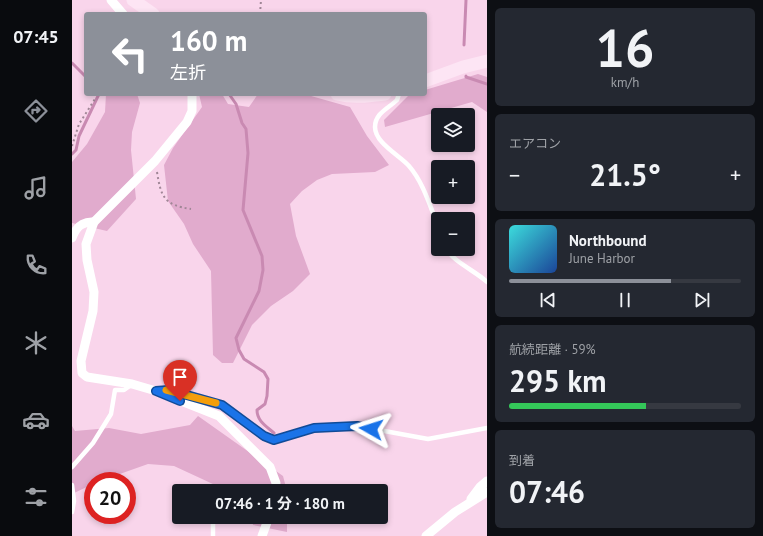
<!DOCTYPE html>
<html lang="ja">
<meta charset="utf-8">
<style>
:root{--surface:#171b24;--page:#242831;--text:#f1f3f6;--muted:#9ea1a6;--line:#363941;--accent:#8c9099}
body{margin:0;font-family:"PT Sans","Noto Sans JP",sans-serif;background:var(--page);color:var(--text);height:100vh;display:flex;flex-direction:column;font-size:15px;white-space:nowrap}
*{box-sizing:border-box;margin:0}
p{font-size:13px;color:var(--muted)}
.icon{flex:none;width:22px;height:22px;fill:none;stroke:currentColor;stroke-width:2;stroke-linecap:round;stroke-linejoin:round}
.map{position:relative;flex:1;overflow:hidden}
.side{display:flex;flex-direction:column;gap:8px;padding:8px;background:#0d0f14;width:276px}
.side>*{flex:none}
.hud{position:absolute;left:12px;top:12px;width:343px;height:84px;border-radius:4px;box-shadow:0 2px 6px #0003;background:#8c9099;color:#fff;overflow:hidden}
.controls{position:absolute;left:359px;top:108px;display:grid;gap:8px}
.controls a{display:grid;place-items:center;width:44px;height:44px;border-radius:4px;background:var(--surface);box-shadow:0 2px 6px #0003;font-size:20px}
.speed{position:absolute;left:12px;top:472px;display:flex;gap:8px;font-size:20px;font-weight:700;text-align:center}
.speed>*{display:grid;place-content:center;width:52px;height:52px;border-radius:50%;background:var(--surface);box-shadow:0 2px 6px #0003;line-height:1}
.speed .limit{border:6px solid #d22;background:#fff;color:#111}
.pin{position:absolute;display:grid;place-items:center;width:34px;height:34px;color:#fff;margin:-41px -17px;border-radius:50% 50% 50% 0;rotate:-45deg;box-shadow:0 0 4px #0007}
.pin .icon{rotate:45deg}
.me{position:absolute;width:44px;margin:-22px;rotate:276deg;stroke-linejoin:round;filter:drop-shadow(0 0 3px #0008)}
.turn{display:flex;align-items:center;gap:14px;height:84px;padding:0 20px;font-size:18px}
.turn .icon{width:52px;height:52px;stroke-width:2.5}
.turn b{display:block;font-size:28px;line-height:34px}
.big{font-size:30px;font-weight:700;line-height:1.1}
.side .widget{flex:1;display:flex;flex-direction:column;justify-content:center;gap:6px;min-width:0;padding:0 14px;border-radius:6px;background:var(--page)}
.side .dial{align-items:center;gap:0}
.dial b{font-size:52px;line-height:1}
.song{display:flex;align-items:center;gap:12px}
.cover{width:48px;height:48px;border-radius:6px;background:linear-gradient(135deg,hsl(180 70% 55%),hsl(220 70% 35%))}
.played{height:4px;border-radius:2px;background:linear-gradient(90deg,var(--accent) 70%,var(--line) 70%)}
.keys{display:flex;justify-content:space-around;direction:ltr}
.heat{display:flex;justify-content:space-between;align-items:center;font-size:22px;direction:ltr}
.charge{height:6px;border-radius:3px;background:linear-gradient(90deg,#34c759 59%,var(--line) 0)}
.trip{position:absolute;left:100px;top:484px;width:216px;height:40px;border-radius:4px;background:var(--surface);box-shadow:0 2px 6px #0003;font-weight:700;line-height:40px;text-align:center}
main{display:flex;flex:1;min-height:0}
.tab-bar{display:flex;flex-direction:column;width:72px;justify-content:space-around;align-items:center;background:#090b0e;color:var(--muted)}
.tab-bar .icon{width:28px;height:28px}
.tab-bar .selected{color:var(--accent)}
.tab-bar b{font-size:18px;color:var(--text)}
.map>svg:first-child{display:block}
.green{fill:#e1abcd}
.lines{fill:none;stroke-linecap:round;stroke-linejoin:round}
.stream{stroke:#c98ab2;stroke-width:3}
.path{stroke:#a08696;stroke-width:2;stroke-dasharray:2 3;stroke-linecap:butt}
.lane{stroke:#fff;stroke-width:4.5}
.street{stroke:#fff;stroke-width:9}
.secondary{stroke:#fde5f4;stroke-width:13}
.route-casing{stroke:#114b97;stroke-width:10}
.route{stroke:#1a73e8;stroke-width:7}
.slow{stroke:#f59e0b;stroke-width:7}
</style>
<main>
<nav class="tab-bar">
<b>07:45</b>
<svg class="icon selected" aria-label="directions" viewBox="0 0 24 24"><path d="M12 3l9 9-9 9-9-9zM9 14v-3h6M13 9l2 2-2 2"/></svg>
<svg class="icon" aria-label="music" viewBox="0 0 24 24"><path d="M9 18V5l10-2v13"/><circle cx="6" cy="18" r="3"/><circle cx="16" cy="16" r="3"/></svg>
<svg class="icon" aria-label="phone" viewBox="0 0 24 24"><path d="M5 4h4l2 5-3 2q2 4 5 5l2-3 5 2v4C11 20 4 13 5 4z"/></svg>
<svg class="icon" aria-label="climate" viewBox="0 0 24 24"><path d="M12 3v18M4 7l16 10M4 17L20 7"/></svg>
<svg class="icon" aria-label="car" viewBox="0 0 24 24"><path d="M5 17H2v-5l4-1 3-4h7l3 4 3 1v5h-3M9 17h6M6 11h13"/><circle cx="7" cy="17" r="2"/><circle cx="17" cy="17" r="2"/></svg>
<svg class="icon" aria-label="filters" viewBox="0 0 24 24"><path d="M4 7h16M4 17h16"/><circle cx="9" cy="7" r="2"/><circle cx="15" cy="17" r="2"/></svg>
</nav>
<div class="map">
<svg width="415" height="536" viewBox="0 0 415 536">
<rect width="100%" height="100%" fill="#f9d5eb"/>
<g class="green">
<path d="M406,74L415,77V112L400,102L313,127L312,120L337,95L353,94V90Z"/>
<path d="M34,94H65L68,103L60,132L59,150L64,199L35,231L0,223V162L15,144L33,112Z"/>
<path d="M127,94H150L156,104L177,107L186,94H232L278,107L295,136L317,165L303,172L260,174L245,180L230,191L218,204L224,236L238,274L221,291L199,306L180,325L161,363H150L141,355L139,271L121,244L112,224L96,201L92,165L101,148L130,107Z"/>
<path d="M126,416L211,476L215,491H156L102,466L76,464L28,481H21V484L0,494V426L3,431L37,428L69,434L118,425Z"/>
<path d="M179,517H215V532L181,525Z"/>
</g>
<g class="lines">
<g class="stream">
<path d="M392,45L394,0"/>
<path d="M0,63L14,77"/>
<path d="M394,76V77L415,84"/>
<path d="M157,94L164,104L170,123L174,129L176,153L171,210L190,256L191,270L187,291L164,338L167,350L172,359L192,372L196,379L195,396L193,404L185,410C185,421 194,426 202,433"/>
<path d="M0,154L4,150L7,136L27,94"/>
</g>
<g class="path">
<path d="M188,14L189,0"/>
<path d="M0,146L7,124L23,99"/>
<path d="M85,172C89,197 92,205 119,209"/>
</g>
<g class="lane">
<path d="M327,94L325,100C317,108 303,113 303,127C303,143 327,155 337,166C351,182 358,206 366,226"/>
<path d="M375,249C380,261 405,272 415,282"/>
<path d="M89,391L97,390L150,405L193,436L202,440L242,428L285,426L356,439L415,428"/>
<path d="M0,467L21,443L39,414L43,390H52L59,385"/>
<path d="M0,485L2,501L0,512"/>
<path d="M141,536V517"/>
</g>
<g class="street">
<path d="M39,0L51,14"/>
<path d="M120,94V111L115,122L83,161L22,222L14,244L15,260L22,292L21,311L9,361L10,373L15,377L60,384L84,391L147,416L198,467L204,483L203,491"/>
<path d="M0,238C4,227 10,221 22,222"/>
<path d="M399,499L408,487L415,481"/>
<path d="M190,536L197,517"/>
<path d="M354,536L383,512L415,492"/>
</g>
<g class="secondary">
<path d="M61,0L81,14"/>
<path d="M353,81L391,67L415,61"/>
<path d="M265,94C281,98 296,96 313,94"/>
</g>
</g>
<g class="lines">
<g class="route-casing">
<path id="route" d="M108,401L84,391L97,390L150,405L192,436L202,440L242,428L285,426L299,429"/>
</g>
<use href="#route" class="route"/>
<path class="slow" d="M94,390L144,403"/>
</g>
</svg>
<div class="controls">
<a><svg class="icon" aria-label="layers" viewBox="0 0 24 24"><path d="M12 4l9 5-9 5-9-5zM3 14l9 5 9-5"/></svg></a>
<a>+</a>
<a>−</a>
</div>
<div class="speed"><div class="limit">20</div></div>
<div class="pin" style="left:108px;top:401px;background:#d93025"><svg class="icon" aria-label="arrive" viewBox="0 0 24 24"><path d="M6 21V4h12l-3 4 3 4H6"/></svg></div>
<svg class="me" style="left:299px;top:429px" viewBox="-20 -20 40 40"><path d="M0-17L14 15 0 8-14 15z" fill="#1a73e8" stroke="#fff" stroke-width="4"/></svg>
<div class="trip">07:46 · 1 分 · 180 m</div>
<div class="hud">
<div class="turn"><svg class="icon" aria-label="left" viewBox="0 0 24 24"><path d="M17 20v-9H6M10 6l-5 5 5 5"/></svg><div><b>160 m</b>左折</div></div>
</div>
</div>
<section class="side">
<div class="widget dial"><b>16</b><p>km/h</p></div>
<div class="widget"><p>エアコン</p>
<div class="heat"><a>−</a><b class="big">21.5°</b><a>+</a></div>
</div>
<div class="widget">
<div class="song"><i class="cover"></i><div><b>Northbound</b><p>June Harbor</p></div></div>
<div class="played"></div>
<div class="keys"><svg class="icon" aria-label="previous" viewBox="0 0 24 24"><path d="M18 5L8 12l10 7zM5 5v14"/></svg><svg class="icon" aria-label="pause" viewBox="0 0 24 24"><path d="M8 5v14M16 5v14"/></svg><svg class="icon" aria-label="next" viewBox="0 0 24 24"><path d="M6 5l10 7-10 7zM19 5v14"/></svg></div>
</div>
<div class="widget"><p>航続距離 · 59%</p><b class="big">295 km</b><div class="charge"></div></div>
<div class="widget"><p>到着</p><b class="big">07:46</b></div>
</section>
</main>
